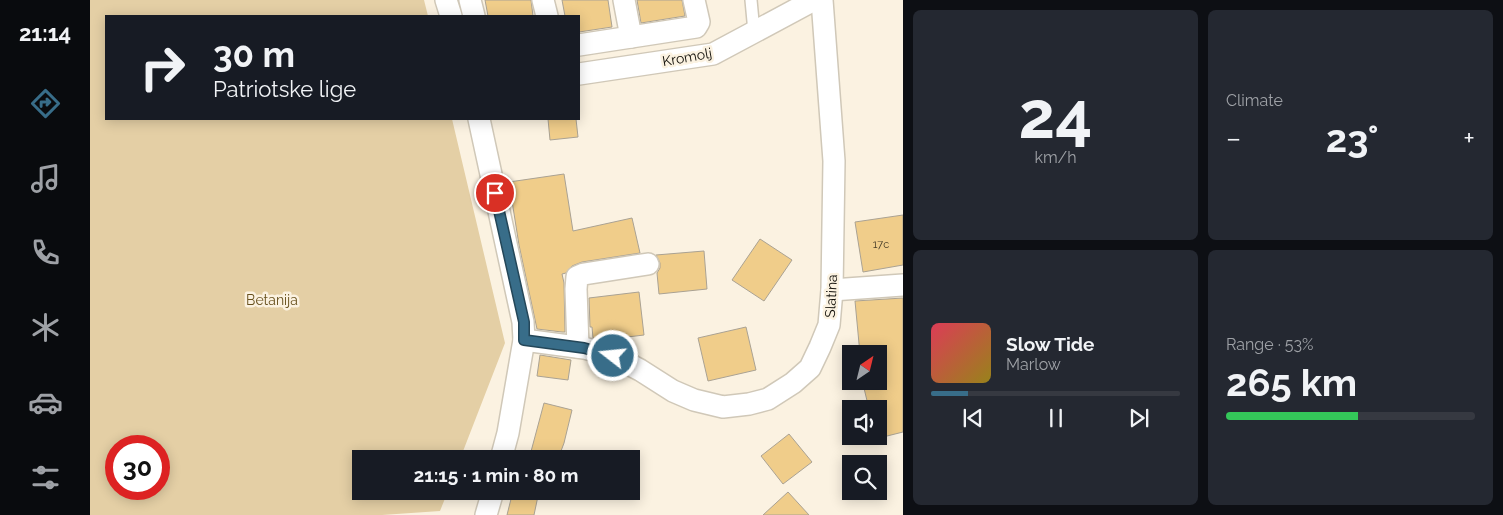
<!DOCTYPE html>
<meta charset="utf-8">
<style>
:root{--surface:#171b24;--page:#242831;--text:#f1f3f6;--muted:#9ea1a6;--line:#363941;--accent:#386d89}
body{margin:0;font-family:Raleway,sans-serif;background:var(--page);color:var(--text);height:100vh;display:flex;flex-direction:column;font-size:19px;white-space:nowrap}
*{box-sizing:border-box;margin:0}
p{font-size:16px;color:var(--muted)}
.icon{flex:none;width:28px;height:28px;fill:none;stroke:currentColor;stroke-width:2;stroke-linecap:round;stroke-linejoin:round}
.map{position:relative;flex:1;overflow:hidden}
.sheet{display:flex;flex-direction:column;gap:10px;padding:10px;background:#0d0f14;width:600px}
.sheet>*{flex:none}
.hud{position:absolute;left:15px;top:15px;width:475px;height:105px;border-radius:0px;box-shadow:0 2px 12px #0003;background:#171b24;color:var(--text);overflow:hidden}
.needle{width:32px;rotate:35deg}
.buttons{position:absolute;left:752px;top:345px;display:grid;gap:10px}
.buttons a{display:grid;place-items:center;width:45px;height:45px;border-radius:0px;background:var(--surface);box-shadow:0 2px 12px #0003;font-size:25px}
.speed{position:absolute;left:15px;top:435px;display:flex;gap:10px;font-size:25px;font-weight:700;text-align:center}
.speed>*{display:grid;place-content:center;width:65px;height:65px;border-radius:50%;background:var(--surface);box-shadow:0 2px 12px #0003;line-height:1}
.speed .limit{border:8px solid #d22;background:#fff;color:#111}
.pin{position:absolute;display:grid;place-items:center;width:42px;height:42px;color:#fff;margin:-21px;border:2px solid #fff;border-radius:50%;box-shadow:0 1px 5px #0007}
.me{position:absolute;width:55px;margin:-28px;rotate:286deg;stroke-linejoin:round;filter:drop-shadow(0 0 4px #0008)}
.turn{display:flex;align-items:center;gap:18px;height:105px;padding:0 25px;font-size:22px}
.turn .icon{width:65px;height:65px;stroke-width:2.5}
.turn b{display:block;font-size:35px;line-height:42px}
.big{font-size:38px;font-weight:700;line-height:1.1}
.sheet .card{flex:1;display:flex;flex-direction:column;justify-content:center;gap:8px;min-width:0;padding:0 18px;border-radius:8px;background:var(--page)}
.sheet .dial{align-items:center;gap:0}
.dial b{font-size:65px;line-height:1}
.song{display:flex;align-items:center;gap:15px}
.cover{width:60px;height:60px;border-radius:8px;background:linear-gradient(135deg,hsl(350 70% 55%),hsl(50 70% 35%))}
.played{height:5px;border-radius:2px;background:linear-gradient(90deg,var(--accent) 15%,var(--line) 15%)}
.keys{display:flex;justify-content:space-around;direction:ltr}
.heat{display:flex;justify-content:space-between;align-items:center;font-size:28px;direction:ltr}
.charge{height:8px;border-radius:4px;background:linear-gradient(90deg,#34c759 53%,var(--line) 0)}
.sheet .tiles{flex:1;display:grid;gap:10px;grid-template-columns:repeat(2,1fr)}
.trip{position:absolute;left:262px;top:450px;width:288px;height:50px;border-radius:0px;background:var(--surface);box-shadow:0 2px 12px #0003;font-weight:700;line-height:50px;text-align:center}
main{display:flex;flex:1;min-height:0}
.tab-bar{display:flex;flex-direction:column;width:90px;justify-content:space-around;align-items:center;background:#090b0e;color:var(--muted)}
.tab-bar .icon{width:35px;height:35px}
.tab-bar .on{color:var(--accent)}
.tab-bar b{font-size:22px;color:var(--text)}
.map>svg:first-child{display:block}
.green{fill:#e4cfa5;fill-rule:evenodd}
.building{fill:#f0cd8a;stroke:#aaa293}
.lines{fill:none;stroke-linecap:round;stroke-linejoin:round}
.service-casing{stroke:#d0c8b8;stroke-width:14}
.minor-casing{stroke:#d0c8b8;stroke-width:24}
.service{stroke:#fff;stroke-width:11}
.minor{stroke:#fff;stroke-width:21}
.route-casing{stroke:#244759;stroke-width:12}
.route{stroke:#386d89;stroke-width:9}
.labels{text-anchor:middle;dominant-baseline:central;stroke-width:5;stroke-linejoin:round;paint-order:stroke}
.number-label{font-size:11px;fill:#473d28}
.street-label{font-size:14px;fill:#0f0d07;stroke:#fbf2e1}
.park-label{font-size:14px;fill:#68511e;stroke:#fbf2e1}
</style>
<main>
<nav class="tab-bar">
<b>21:14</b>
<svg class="icon on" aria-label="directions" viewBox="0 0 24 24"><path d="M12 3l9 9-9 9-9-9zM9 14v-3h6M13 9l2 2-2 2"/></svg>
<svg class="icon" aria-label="music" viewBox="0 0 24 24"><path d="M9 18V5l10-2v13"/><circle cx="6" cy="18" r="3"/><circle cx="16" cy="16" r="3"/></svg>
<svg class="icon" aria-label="phone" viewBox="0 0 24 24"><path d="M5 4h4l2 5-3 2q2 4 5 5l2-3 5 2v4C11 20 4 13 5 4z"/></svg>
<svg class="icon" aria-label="climate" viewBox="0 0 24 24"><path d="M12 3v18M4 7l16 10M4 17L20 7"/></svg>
<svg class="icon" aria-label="car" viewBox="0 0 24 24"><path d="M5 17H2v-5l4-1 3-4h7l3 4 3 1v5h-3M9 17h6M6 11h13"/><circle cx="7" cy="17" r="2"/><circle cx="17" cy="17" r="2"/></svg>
<svg class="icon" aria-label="filters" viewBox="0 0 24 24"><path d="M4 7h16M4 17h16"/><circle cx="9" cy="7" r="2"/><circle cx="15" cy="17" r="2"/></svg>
</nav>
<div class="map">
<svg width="813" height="515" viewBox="0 0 813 515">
<rect width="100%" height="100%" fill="#fbf2e1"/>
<path class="green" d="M0,0H334L338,16H16V119H362L415,343L370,459H271V491H358L350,511L292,515H0ZM26,446H69V489H26Z"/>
<g class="building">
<path d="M395,0H441L443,16H398Z"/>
<path d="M472,0H518L522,27L489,32V16H475Z"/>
<path d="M547,0H592L595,16L551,23Z"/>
<path d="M458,119H486L488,137L460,140Z"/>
<path d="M474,174L483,231L542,218L550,253L492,262L482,266L476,273L472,274L474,283L475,332H472L447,329L429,245L419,182Z"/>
<path d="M813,215V265L773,272L765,222Z"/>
<path d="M670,239L702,260L674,301L642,280Z"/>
<path d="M614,251L617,289L569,294L567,273L570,268V263L566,255Z"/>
<path d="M549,292L554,335L513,340L503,338L502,327H500L499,298Z"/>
<path d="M813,298V432L789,438V409H779L773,384L789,381V354H770L765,301Z"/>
<path d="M656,327L666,370L618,381L608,338Z"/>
<path d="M450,355L481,360L478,380L447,376Z"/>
<path d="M454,403L482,410L474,443L468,459H439Z"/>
<path d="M699,434L722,462L693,484L671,456Z"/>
<path d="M423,491L448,496L444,515H417Z"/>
<path d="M698,492L719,515H673Z"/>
</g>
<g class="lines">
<g class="service-casing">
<path id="service" d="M661,0L664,32"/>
</g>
<g class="minor-casing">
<g id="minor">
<path d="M356,0L361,16"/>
<path d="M380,0L384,16"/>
<path d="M453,0L457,16"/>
<path d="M541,37L606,27L609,22L604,0"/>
<path d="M489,45L541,37L534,0"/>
<path d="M489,74L623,54L724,0"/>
<path d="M389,119L433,322L434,340L418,433L411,459"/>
<path d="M742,290L813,285"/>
<path d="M434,340L494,348L523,356L550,370L583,391L604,400L633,407L659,404L678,399L703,383L720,368L730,347L739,325L742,290L744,161L732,0"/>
<path d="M488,347L486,289L487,277L494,274L558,264"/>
<path d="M396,515L403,491"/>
</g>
</g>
<use href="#service" class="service"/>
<use href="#minor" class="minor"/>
</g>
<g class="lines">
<g class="route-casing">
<path id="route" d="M405,193L434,322V340L494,348L523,356"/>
</g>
<use href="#route" class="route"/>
</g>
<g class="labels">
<g class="number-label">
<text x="791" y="244">17c</text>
</g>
<g class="street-label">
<text transform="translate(597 57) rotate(-10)">Kromolj</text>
<text transform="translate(741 296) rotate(-87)">Slatina</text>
</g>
<g class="park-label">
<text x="182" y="300">Betanija</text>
</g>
</g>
</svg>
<div class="buttons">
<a><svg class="needle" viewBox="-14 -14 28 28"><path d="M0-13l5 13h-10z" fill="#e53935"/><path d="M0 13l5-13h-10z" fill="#9ea1a6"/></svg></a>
<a><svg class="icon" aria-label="sound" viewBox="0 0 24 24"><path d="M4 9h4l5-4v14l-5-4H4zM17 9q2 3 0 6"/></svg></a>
<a><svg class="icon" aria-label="search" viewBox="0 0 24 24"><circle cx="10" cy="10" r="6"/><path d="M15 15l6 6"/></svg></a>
</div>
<div class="speed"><div class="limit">30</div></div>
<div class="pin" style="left:405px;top:193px;background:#d93025"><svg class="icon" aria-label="arrive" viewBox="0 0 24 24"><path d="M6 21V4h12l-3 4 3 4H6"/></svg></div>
<svg class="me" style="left:523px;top:356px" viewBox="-20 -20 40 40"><circle r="17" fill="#386d89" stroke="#fff" stroke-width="3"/><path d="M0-11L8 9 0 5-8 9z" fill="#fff"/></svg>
<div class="trip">21:15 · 1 min · 80 m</div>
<div class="hud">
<div class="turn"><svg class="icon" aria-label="right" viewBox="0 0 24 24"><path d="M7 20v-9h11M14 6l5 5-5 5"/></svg><div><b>30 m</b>Patriotske lige</div></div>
</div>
</div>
<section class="sheet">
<div class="tiles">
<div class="card dial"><b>24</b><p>km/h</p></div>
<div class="card"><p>Climate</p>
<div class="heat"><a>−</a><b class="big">23°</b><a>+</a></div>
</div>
<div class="card">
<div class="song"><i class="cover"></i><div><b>Slow Tide</b><p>Marlow</p></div></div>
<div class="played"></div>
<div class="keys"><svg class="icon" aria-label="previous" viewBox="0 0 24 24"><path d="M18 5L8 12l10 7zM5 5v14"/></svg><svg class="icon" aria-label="pause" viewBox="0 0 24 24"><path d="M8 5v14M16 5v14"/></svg><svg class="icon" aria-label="next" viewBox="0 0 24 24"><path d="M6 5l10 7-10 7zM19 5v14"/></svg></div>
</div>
<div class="card"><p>Range · 53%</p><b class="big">265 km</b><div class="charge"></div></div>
</div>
</section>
</main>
